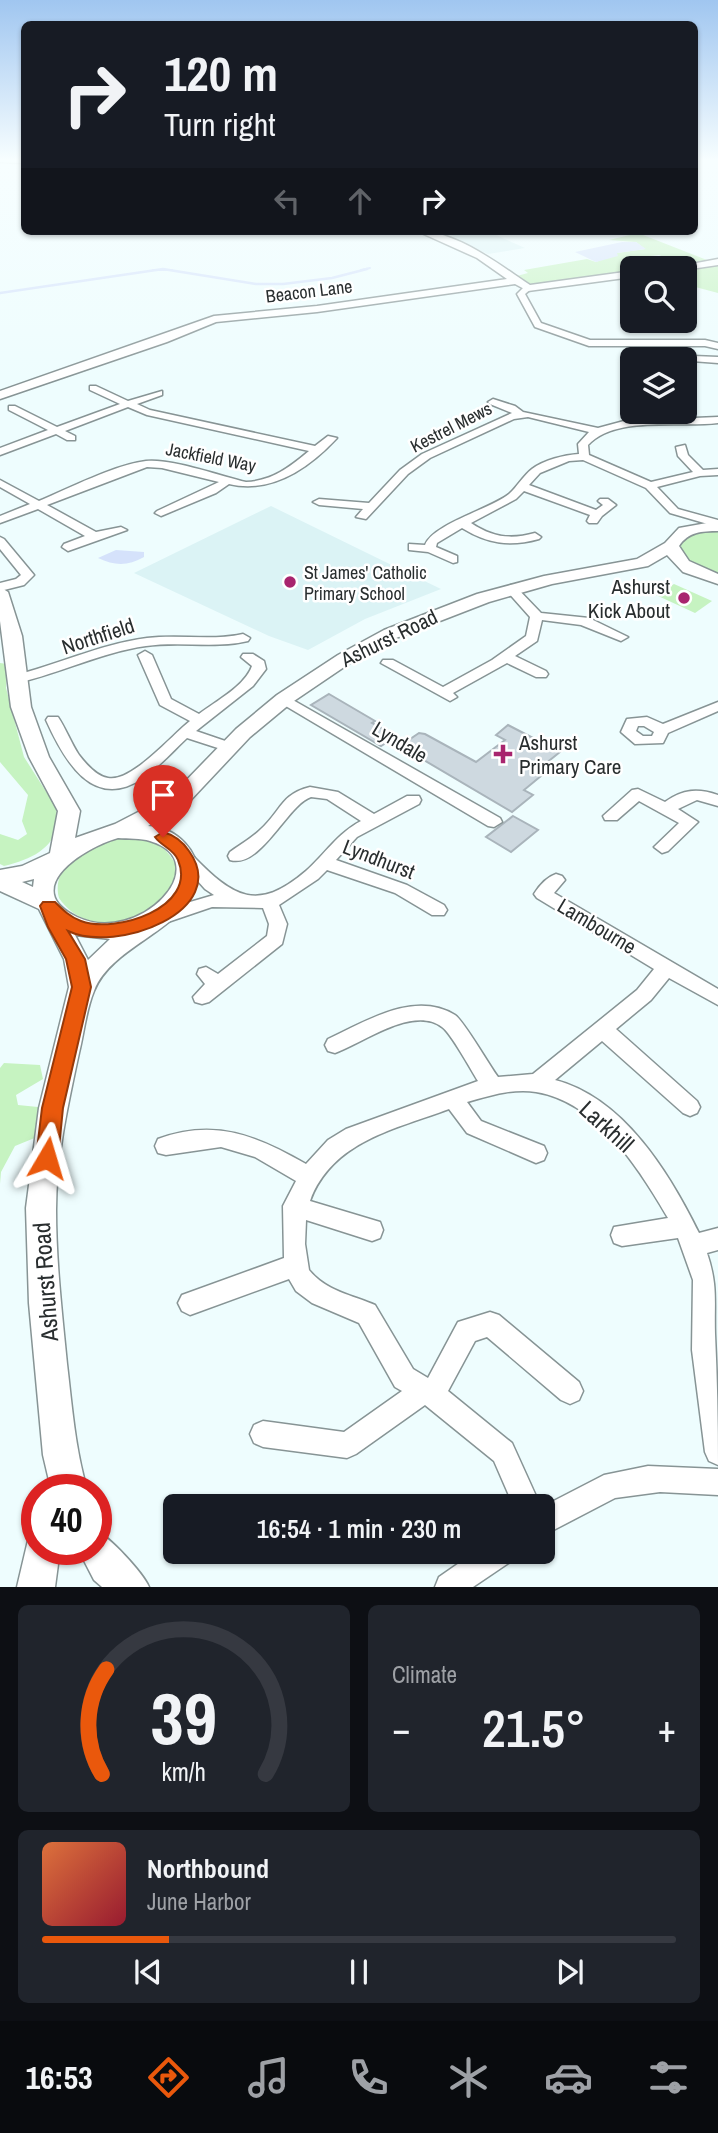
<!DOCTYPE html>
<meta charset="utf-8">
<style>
:root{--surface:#171b24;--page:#20242c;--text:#f1f3f6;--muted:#9ea1a6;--line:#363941;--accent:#ea580c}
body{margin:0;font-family:"Archivo Narrow",sans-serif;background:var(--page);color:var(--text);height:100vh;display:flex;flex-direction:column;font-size:26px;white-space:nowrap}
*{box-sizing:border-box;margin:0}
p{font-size:23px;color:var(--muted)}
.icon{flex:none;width:38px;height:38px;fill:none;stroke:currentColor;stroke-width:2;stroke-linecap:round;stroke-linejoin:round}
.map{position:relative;height:1587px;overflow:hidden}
.sheet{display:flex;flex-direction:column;gap:18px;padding:18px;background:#0d0f14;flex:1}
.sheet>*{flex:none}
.guide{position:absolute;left:21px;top:21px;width:677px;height:214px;border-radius:10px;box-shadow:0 2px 5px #0004;background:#171b24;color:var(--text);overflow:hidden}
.controls{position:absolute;left:620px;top:256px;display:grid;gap:14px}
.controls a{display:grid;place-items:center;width:77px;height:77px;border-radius:10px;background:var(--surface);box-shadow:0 2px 5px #0004;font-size:35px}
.speed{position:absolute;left:21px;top:1474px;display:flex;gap:14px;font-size:35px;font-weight:700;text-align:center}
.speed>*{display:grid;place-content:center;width:91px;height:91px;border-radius:50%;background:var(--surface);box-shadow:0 2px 5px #0004;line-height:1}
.speed .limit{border:10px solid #d22;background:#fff;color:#111}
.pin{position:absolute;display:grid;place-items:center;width:60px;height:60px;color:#fff;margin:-72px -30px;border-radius:50% 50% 50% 0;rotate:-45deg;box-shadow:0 0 7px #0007}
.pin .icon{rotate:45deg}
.me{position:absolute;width:77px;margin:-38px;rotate:7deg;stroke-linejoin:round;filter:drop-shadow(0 0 5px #0008)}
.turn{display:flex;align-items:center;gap:24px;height:147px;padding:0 28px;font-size:32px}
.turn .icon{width:91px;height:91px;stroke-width:2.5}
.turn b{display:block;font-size:49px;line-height:60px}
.lanes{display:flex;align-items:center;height:66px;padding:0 28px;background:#0003;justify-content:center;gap:35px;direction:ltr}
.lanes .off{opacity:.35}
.big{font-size:52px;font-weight:600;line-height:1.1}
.sheet .tile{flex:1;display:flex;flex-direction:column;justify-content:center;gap:10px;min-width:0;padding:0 24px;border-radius:10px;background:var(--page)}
.sheet .dial{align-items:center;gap:0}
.dial svg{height:182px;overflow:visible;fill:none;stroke:var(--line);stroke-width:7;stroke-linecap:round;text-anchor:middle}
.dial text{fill:var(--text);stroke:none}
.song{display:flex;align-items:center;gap:21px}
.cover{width:84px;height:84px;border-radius:10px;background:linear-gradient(135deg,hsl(20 70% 55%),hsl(350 70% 35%))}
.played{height:7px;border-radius:4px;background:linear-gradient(90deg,var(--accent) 20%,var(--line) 20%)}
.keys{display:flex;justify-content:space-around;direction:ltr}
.heat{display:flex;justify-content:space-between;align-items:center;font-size:38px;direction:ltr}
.sheet .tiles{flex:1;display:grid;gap:18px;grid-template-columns:1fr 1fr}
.tile:last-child{grid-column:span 2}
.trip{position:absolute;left:163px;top:1494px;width:392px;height:70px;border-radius:10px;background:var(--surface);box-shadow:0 2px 5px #0004;font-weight:600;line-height:70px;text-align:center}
.tab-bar{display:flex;height:112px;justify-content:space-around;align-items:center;background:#090b0e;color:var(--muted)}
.tab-bar .icon{width:49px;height:49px}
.tab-bar .selected{color:var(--accent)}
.tab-bar b{font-size:32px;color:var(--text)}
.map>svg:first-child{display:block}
.built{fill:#dbf3f5}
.green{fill:#c6f3c1}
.water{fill:#d5e2fb}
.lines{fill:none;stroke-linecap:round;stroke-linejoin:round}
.stream-far1{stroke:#d5e2fb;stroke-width:2}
.stream{stroke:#d5e2fb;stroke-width:2.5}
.building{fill:#ced9e0;stroke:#a9b4bb;stroke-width:2}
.street-casing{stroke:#879495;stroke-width:3}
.secondary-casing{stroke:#879495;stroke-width:3}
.street{fill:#fff;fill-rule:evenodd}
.secondary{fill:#fff;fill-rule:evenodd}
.route{fill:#ea580c;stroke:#983908;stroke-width:2}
.poi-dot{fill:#a8246e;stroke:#fff;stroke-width:2.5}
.labels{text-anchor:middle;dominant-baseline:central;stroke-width:5;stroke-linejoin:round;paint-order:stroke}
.far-street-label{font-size:18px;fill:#292e2f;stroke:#fff}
.far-poi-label{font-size:18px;fill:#292e2f;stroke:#fff;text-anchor:start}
.poi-label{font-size:21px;fill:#292e2f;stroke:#fff;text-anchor:end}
.street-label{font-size:21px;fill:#292e2f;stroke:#fff}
.near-street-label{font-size:24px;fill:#292e2f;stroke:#fff}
</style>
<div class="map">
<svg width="718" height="1587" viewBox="0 0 718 1587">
<rect width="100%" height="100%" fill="#eefdfe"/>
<g class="built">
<path d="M468,231H487L525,248L488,254L447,237Z"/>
<path d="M271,506L412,575L441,589L365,619L308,650L269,636L134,573Z"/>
</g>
<g class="green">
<path d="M638,233L712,262L683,265L659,255L626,259L641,268H632V272L534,285L513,277L528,273L524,270L587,259L596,262L617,253L645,249L636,242L609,240Z"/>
<path d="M718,262V293L684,284V268Z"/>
<path d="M718,531V575L704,572L679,555V542L694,533Z"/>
<path d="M674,584L712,601L695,613L656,595Z"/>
<path d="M0,663L7,664L6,688L24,757L54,804L60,821C52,850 32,859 4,866L0,864V834L18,840L27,834L22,821L28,795L0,762Z"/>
<path d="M116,838C150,839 162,838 179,870C177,877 176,886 173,892C170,897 161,901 156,905C126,926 83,933 59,898C51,861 88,849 116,838Z"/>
<path d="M4,1063L40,1065L43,1079L16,1095L18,1105L38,1107L37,1137L15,1146L1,1172L0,1184V1068Z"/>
</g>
<g class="water">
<path d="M622,242H636L646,249L617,253L618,256L596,262L575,252Z"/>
<path d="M116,550L144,552V557C128,566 115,566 98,558Z"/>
</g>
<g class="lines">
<g class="stream-far1">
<path d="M153,270H172"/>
<path d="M361,270L370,268"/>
</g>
<path class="stream" d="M0,293L163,269L256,284H283L332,278L367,269"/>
</g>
<g class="building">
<path d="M329,694L375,721L372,723L396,736L381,746L311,705Z"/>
<path d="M508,725L560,752L540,768L547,771L524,790L533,795L512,812L400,746L419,733L425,734L476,762L505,740L496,735Z"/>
<path d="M513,816L538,830L511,852L486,837Z"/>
</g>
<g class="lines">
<g class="street-casing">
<g id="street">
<path d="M525,286L532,288L525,294L541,323L590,340H705L718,343V349L705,346H589L535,327L517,294Z"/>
<path d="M669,355L718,357V363L665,359Z"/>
<path d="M90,386H96L128,401L162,391V395L137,404L150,410L315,446L328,436L337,438C309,468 272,494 229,484L216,493L161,516L155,513L157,511L219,482L162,468L147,467L47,505L96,532L121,527L127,530L68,551L62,547L64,544L85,536L38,509L0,523V516L30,504L0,487V480L39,501C70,488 114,465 146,461C170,458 221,476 246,482C272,481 290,467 309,451L147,415L128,407L65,431L75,436V440H67L56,434L0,455V448L48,430L9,410V406H15L57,427L120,404L90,390Z"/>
<path d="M493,399L515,406L523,412L598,428L624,421L718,417V423C680,428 616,415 588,445L589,455L651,482L693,472L678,456L676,447L685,445L688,455L703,470L718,469V475L700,476L657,487L678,509L718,520V527L670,513L646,488L583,460L569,461L540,473L529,485L596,510L603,505L598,501L600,499H608L616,505L602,516L597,523H589L587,521L590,515L524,491L516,499L471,523C492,537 510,540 535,533L541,537L539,539C510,547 488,544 462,528L437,543L436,547L457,556V562L453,563L428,552L409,550V544L425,545C433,524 490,509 509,494C517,487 523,476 532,469C544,460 564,455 579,454L578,444L589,432L528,417L514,419L430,458L408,474L366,519L356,517L363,509L319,505L313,502L319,499L369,503L400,470L422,454L512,413L490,404L488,402Z"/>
<path d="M0,537L4,539L34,575L24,585L0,591V583L16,579L21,575L0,549Z"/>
<path d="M511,585L515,586L541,613L589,618L628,637L621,641L581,625L542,620L537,641L515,656L546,671L548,674L546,677H536L507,663L453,693L457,697L450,701L381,663L383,660H393L443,687L492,660L526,636L530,617L505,589Z"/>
<path d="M243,634L250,638L248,641C214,649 180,641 146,646C102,652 61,673 17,683L10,679L12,676C57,665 100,644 147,638C179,634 211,641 243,634Z"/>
<path d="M145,651L152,655L171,699L199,714C216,701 245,686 252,666L241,657L243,654H253L264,661L266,669L253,686L196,731L234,744L237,747L234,750H224L187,738C173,751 159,767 143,778C93,812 64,760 46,720L48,717H58C66,729 71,743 79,755C86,764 96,776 108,778C131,783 172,735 190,721L160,705L138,655Z"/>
<path d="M284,695L500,818L502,822L494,827L488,826L279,702L277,699Z"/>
<path d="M718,702V711L668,733L663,743L635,744L621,732L627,719L647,717L663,724ZM638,726H644L654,732L652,736H643L636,731Z"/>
<path d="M310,787L338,792L374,814L407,796H419L421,800L419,804L357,837L336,860L407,885L444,905L447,910L444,915H432L395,893L327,870L318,879L279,905L287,924L282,944L209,1002L202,1004L195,1002L193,997L205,984L197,974L199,969L206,967L218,974L267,936L269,924L263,908L212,907L162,924L156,922L153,917L156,912L214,895L205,889L179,860L181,856H193C233,897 257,913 306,871C325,854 338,833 361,821L327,799L311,797C287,805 261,869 230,860L228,856L230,852C241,844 252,838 261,829C281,811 281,794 310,787Z"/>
<path d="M638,789L665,802C683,789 698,788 718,795V806L697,800L678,809L698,822L668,851L662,853L654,847L679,823L639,801L617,820H605L603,816L632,790Z"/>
<path d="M556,874L562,876L565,880L554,893L718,989V1005L669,978L651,1000L616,1029L697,1101L700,1107L697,1113L690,1116L683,1113L602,1041L555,1080C624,1098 670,1174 699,1233L718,1228V1250L707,1253C718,1286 714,1301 715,1334C717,1377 718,1421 718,1465L709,1461L705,1452L692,1350L693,1280L678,1238L622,1246L614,1243L611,1235L614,1227L668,1218C639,1168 597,1102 536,1092C513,1088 489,1096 467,1102L481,1121L544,1146L547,1153L544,1160L536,1163L467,1133L449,1109C396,1129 332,1141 310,1201L380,1222L383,1230L380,1238L372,1241L306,1220L305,1244L309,1270C326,1291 352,1295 375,1305L413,1369L428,1378L458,1322L490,1312L499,1315L579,1382L583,1391L579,1400L570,1404L561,1400L487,1337L475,1341L448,1391L512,1443L541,1507H514L494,1461L425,1405L356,1454L347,1458L263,1447L254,1443L250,1434L254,1425L263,1421L344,1432L402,1391L395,1387L359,1323L312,1303L296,1291L289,1279L190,1315L182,1311L178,1303L182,1295L284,1258L283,1206L296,1181L255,1157L221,1147L166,1155L158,1153L155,1146L158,1139C215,1118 257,1136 306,1164L328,1140L346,1129L478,1081C471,1070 451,1033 442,1027C413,1005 363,1043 335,1053L328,1051L325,1045L328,1039C365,1022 414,990 455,1015C464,1021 489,1065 498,1077L533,1074L637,990L654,969L537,898L534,894C539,886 547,877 556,874Z"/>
<path d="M648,1466L718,1469V1495L660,1492L615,1498L542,1536V1507L604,1475Z"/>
<path d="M475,1552H514L510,1562L473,1587H435L439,1577Z"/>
</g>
</g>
<g class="secondary-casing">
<g id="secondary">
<path d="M0,159H24V163L0,162Z"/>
<path d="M417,231C457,231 498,264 530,285L632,271V277L528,291L515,284L317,312L216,322L167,342L0,399V391L214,316L317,306L507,279L477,258Z"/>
<path d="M718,259V265L684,270L670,268Z"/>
<path d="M718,521V531C702,531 688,532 679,546L689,561L718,574V584L683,572L667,555L648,566L552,584L489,602L396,638L350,663L291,703L250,737L187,804L148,826C176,827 202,852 197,881C188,930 112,944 94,991C86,1010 84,1033 79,1053C68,1104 56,1158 56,1210C56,1261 62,1313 67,1364C72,1406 75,1448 87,1489H51L43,1455L29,1303L26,1208L39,1108L69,987L64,959L39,909L0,891V870L22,866L50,853L58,811L29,757L11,707L0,621V587L8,592L22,636L31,707L49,757L80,811L75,838L115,824L173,794L236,729L277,695L338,655L384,630L477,594L544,576L637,559L665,543L679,528ZM118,838C128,839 141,838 150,841C219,862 139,947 77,917C18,889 85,847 118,838ZM34,879L33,887L22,882ZM75,935L110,939L88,960Z"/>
<path d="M96,1531C109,1536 143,1573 149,1587H102L94,1580L78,1549H96Z"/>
<path d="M37,1533V1549H60L55,1587H17L29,1536Z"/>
</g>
</g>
<use href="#street" class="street"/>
<use href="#secondary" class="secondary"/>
</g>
<linearGradient id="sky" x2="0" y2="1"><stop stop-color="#a0c6f0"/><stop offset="0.42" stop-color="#f7feff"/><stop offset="1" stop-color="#f7feff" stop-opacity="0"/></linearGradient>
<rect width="718" height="381" fill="url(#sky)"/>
<path class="route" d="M163,832C174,835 183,842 189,851C232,911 116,954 68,931L85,959L91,987L63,1108L58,1158L54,1165L47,1168L39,1165L36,1158L42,1108L72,987L66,959L48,927L40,906L43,902H55C63,910 70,917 81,921C115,934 198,908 178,860C174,849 161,846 155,837Z"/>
<g class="poi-dot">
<circle cx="290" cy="582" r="7"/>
<circle cx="684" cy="598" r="7"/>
<path d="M499.5 743.5h7v7h7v7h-7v7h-7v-7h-7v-7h7z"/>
</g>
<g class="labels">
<g class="far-street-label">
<text transform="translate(309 291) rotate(-7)">Beacon Lane</text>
<text transform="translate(451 427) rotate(-27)">Kestrel Mews</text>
<text transform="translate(211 457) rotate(11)">Jackfield Way</text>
</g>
<g class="far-poi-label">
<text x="304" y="572">St James' Catholic<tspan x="304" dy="21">Primary School</tspan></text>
</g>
<g class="poi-label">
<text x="670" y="586">Ashurst<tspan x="670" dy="24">Kick About</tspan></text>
<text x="519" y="742" text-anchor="start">Ashurst<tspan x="519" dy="24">Primary Care</tspan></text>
</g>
<g class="street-label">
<text transform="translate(98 636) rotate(-18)">Northfield</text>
<text transform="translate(389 638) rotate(-26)">Ashurst Road</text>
<text transform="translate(400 742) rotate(31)">Lyndale</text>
<text transform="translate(379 859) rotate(21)">Lyndhurst</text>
<text transform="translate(597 926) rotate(31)">Lambourne</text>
</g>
<g class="near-street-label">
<text transform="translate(607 1126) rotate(42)">Larkhill</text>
<text transform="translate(45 1282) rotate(-94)">Ashurst Road</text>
</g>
</g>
</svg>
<div class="controls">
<a><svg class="icon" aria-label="search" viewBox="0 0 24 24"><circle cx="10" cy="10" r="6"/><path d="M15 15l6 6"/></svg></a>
<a><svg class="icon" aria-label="layers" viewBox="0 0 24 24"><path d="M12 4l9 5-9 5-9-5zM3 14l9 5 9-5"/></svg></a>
</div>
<div class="speed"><div class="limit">40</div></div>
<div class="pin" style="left:163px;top:837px;background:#d93025"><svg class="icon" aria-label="arrive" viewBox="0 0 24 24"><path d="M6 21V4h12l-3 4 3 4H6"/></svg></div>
<svg class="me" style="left:47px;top:1158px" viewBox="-20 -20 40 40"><path d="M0-17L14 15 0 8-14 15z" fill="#ea580c" stroke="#fff" stroke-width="4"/></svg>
<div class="trip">16:54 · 1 min · 230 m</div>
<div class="guide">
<div class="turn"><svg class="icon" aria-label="right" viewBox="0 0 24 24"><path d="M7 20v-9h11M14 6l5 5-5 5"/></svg><div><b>120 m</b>Turn right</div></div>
<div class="lanes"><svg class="icon off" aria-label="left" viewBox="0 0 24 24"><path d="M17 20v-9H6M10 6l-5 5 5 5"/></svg><svg class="icon off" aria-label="ahead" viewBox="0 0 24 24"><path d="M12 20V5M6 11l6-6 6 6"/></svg><svg class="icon" aria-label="right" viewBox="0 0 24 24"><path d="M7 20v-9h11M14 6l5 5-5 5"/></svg></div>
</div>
</div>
<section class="sheet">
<div class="tiles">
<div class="tile dial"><svg viewBox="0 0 100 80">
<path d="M14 69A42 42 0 1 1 86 69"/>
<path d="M14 69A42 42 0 0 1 16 23" stroke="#ea580c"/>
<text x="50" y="56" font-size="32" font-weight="700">39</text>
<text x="50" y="72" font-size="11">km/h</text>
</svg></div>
<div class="tile"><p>Climate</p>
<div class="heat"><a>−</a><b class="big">21.5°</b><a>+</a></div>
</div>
<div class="tile">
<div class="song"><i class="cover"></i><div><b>Northbound</b><p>June Harbor</p></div></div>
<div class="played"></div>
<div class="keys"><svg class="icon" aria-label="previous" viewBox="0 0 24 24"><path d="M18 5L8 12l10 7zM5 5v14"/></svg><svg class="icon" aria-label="pause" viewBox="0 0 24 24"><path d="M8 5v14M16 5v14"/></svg><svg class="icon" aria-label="next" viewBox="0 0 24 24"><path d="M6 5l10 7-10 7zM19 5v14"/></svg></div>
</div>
</div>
</section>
<nav class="tab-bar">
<b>16:53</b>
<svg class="icon selected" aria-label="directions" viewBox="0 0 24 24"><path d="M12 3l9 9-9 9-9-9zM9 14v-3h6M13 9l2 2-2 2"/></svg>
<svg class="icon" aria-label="music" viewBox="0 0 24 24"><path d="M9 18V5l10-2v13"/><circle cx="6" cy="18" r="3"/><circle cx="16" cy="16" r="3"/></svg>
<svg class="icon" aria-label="phone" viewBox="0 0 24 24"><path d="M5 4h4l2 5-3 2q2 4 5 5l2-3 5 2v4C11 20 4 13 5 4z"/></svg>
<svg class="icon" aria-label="climate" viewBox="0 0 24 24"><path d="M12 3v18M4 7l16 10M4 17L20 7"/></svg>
<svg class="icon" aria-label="car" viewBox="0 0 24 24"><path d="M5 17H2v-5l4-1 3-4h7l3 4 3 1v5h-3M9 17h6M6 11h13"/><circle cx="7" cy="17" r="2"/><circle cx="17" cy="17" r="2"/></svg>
<svg class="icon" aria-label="filters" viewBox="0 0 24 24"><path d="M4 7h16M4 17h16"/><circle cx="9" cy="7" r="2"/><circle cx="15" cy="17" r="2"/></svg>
</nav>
